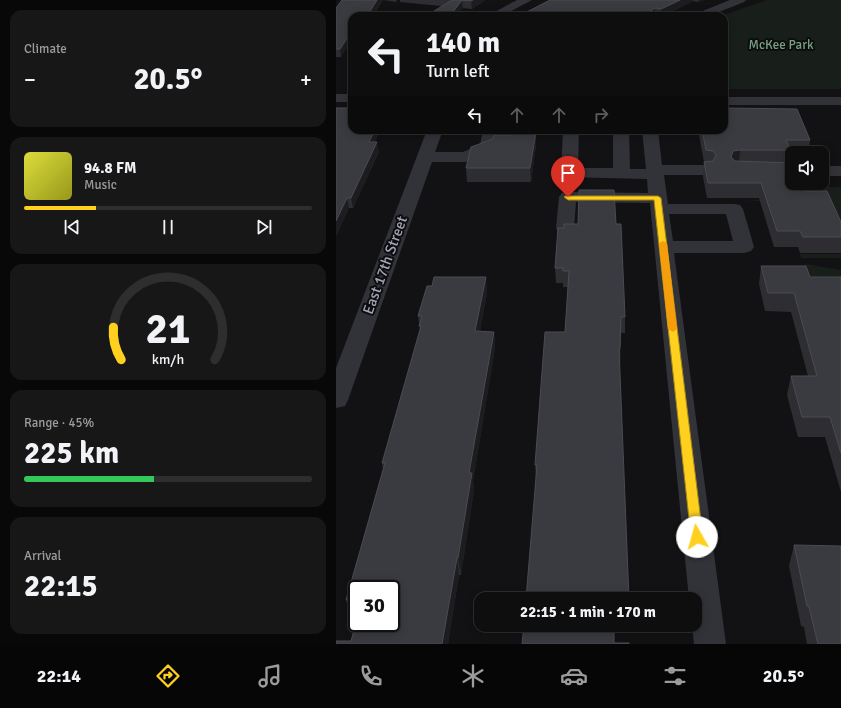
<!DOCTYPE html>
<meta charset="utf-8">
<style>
:root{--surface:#0e0e0f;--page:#171718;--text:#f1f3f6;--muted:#9b9c9e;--line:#2e2e2f;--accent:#ffd01e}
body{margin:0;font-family:Signika,sans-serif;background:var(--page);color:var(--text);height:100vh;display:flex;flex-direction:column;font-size:15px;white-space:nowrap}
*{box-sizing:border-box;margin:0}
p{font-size:13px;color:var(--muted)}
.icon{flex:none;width:22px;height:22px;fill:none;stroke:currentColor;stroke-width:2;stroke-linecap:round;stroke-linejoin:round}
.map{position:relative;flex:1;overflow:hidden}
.drawer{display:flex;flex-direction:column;gap:10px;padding:10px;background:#080808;width:336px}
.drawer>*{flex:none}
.top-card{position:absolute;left:12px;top:12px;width:380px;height:122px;border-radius:12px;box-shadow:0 2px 10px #0003,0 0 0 1px var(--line);background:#0e0e0f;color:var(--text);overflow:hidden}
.tools{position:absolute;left:449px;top:146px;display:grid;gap:8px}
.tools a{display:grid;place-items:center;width:44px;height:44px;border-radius:8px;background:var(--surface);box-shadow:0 2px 10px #0003,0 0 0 1px var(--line);font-size:20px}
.speed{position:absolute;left:12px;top:580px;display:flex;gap:8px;font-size:20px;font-weight:700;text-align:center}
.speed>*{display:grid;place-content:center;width:52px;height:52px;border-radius:50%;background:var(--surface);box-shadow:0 2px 10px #0003,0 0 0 1px var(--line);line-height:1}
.speed .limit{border:2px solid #111;border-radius:6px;background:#fff;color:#111}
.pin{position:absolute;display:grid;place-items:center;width:34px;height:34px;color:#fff;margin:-41px -17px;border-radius:50% 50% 50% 0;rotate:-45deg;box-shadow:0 0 4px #0007}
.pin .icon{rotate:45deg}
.me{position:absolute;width:44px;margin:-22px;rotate:353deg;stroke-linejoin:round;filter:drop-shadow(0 0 3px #0008)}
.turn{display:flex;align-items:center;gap:14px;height:84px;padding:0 12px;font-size:18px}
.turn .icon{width:52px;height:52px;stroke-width:2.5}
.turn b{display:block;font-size:28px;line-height:34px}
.lanes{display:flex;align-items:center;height:38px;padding:0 12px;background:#0003;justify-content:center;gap:20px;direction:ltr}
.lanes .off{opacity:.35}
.big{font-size:30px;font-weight:800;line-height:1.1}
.drawer .widget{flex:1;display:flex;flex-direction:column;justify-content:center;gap:6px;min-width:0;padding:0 14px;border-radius:12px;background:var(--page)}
.drawer .dial{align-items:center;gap:0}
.dial svg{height:104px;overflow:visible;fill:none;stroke:var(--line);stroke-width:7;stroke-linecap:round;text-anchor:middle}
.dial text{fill:var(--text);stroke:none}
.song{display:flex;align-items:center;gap:12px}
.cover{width:48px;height:48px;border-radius:6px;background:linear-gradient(135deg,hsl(60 70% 55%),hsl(60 70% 35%))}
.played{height:4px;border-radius:2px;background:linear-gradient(90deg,var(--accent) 25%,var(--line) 25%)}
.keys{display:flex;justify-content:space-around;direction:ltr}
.heat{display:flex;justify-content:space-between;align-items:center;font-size:22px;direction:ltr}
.charge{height:6px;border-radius:3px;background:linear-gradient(90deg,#34c759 45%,var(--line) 0)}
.trip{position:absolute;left:138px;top:592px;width:228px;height:40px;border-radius:12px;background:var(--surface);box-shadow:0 2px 10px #0003,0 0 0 1px var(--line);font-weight:800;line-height:40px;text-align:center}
.tab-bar{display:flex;height:64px;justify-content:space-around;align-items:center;background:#060606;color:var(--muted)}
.tab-bar .icon{width:28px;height:28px}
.tab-bar .active{color:var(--accent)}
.tab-bar b{font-size:18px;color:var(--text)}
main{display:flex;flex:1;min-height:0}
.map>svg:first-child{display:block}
.green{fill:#181f1a}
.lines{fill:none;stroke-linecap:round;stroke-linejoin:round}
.minor{fill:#323339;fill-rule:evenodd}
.wall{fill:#2e2e32}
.shaded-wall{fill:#1d1d20}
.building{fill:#3a3b40;stroke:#4a4b53}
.route{fill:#ffd01e;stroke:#a68714}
.slow{fill:#f59e0b}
.labels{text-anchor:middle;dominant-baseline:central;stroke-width:4;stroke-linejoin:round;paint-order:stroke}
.far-park-label{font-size:13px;fill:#76a37f;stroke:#0d0d0f}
.street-label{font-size:15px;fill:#a2a5b6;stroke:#0d0d0f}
</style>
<main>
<section class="drawer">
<div class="widget"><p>Climate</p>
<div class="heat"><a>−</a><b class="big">20.5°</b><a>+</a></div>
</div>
<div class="widget">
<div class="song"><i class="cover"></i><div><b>94.8 FM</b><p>Music</p></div></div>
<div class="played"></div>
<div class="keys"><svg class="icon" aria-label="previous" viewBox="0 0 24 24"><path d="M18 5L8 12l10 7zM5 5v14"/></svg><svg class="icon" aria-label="pause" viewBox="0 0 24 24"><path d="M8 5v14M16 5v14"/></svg><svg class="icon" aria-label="next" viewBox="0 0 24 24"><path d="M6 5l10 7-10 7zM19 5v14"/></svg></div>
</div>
<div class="widget dial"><svg viewBox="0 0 100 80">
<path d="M14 69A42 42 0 1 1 86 69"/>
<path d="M14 69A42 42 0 0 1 8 44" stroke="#ffd01e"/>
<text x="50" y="56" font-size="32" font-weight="700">21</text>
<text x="50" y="72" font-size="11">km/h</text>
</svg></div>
<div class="widget"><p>Range · 45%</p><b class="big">225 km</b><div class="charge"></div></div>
<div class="widget"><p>Arrival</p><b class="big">22:15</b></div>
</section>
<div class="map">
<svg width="505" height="644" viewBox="0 0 505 644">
<rect width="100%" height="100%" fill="#121214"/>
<g class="green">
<path d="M431,0H505V89H388V16H385Z"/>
<path d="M464,187H505V243L424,201L407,200L468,199Z"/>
<path d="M464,254H505V258H465Z"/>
<path d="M470,264L505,270V286L473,282L460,270Z"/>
</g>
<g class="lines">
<g class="minor">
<path d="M181,0H196L166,16H151Z"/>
<path d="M394,0H410L408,2L373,16H357L359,14Z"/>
<rect x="0" y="94" width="16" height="8"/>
<rect x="388" y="97" width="117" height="8"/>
<path d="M91,130H107L99,152H127L144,145L147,130H163L157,151L129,162H96L12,400L9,406L0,408V368Z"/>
<path d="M227,130H243L242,168H277V130H293L294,169H310L306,130H322L326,165H369L375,166L377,170L375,174L369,175H328L332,204H398L404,205L407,209L418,247L415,251L408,253H338L390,644H358L356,625H359V599H353L314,203L240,202L238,228L236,232L229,234L222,232L220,228L223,197L226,193L232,192L312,193L311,179L227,177L225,173ZM333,214H390L397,241H337Z"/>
<rect x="486" y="166" width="19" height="10"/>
</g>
</g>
<g class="wall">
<path d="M6,0H61L60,2L47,0L37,16H16L5,57H0V8Z"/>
<path d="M64,0H149L136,9L64,2Z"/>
<path d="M214,0H368L362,2L357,1L327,16H183Z"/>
<path d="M0,108L16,130H44L39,142L43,152L17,208H13L0,236Z"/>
<path d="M362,130H388L474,140L472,153H456V154H454L452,163L470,191L505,222V253H464L462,247H438L423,198H371L367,177L368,162Z"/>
<path d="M200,145L195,182H131L130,168Z"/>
<path d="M280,224L289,317V333H285L284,364L200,482L199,465L229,332L232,287H227V283H220L219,268L228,228Z"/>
<path d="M425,266L474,277H505V492L489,437H462L451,395L455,376H472L455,312L429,311L423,284Z"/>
<path d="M98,277H150L151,293L144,331L158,332L159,348L137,481L138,490L125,575H123L112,644H0V641H15L21,619V623H55V589H21V617H15L10,600L47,470L46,463L84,330L82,316L91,286H96Z"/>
<path d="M458,545L505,644H471L468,627L465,626L453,566Z"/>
</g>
<g class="shaded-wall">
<path d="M41,0H47L37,16H31Z"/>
<path d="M126,0L127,8L121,16H114Z"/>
<path d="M137,0H149L136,9L135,1Z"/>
<path d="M344,0H357V1L327,16H325V9Z"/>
<path d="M362,0H368L362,2Z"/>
<path d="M319,8L318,16H308Z"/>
<path d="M16,31V41L5,57L4,49Z"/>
<path d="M39,130H44L35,152L33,142Z"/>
<path d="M200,132V145L195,182L194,168Z"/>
<path d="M41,142L43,152L17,208L15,198Z"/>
<path d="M404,150L403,164L396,165L395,157L397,151Z"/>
<path d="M11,198L13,208L0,236V221Z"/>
<path d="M150,277L151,293L141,348L139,331Z"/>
<path d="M158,332L159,348L137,481L138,490L125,575L122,558L133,473Z"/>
<path d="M121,558L123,575L112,644H106Z"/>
</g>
<g class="building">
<path d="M6,0H41L31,16H16V31L4,49H0V8Z"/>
<path d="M116,0H137L135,1L126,0L114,16H90Z"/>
<path d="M214,0H344L325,9L319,8L308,16H183Z"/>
<path d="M0,108H16V130H39L33,142H41L15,198H11L0,221Z"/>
<path d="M388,108L461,109L474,140H450L454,150H404L397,151L395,157L399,161L456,163V183H467L470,191H491L505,222V237H467L464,231H441L425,183H372L368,162L377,161L380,155L377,151L370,150L366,130H388Z"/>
<path d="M178,132H200L194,168H130L135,147L157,139L158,135H177Z"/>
<path d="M243,190H278L280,224H285L289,317H285L284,348H283L293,599H190L201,465H199L209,332H229L233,271H227V268H219L222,228H228V224H242Z"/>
<path d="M425,266H470L474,277H505V453L494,417H466L455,376H481L458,293H432Z"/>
<path d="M98,277H150L139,331L158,332L133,473H136L122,558H121L106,644H0V641H15L21,619V623H55V589H21V600H10L49,463H46L85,326H83L86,316H82L91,286H96Z"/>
<path d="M458,545L505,546V644H482L473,607L471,606Z"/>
<path d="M188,625H278V643H293V644H186Z"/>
</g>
<path class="route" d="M229,196H322L325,198L367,537L365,541L361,542L357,541L355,537L318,200H232L228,197Z"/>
<path class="slow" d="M327,241L331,243L341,329L337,332L332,329L323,243Z"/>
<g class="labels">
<g class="far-park-label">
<text x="445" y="45">McKee Park</text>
</g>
<g class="street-label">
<text transform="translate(49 265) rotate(-70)">East 17th Street</text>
</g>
</g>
</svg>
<div class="tools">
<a><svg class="icon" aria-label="sound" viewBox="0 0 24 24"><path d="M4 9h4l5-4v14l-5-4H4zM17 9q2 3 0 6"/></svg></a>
</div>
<div class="speed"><div class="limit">30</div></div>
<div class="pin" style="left:232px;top:197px;background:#d93025"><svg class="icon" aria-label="arrive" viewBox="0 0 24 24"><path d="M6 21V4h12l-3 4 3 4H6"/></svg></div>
<svg class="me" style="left:361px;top:537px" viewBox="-20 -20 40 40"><circle r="19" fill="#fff"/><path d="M0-13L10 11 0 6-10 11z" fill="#ffd01e"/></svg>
<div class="trip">22:15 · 1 min · 170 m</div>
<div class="top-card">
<div class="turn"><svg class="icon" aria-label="left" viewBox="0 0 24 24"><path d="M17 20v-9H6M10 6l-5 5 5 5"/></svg><div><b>140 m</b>Turn left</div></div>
<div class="lanes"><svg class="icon" aria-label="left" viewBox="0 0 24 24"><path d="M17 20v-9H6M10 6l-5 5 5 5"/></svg><svg class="icon off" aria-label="ahead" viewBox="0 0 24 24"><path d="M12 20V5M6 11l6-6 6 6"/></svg><svg class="icon off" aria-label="ahead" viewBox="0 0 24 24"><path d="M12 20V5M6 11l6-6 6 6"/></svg><svg class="icon off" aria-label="right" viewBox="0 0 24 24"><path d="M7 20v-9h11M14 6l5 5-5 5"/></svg></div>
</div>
</div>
</main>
<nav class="tab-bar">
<b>22:14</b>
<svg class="icon active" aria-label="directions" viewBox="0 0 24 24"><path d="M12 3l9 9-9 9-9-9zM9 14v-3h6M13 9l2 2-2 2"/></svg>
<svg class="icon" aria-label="music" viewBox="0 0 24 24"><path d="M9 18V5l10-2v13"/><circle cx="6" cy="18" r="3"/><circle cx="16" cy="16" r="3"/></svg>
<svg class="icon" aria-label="phone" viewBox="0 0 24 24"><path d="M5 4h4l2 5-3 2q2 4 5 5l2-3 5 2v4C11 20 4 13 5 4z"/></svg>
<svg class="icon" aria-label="climate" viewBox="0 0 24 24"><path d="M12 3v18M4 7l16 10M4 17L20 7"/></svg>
<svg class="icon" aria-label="car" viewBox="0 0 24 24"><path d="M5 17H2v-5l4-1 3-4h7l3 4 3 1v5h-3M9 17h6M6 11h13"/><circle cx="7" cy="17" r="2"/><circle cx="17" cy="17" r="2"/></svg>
<svg class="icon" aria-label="filters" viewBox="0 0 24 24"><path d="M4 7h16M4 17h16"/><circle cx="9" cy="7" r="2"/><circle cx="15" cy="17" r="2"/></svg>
<b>20.5°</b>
</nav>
